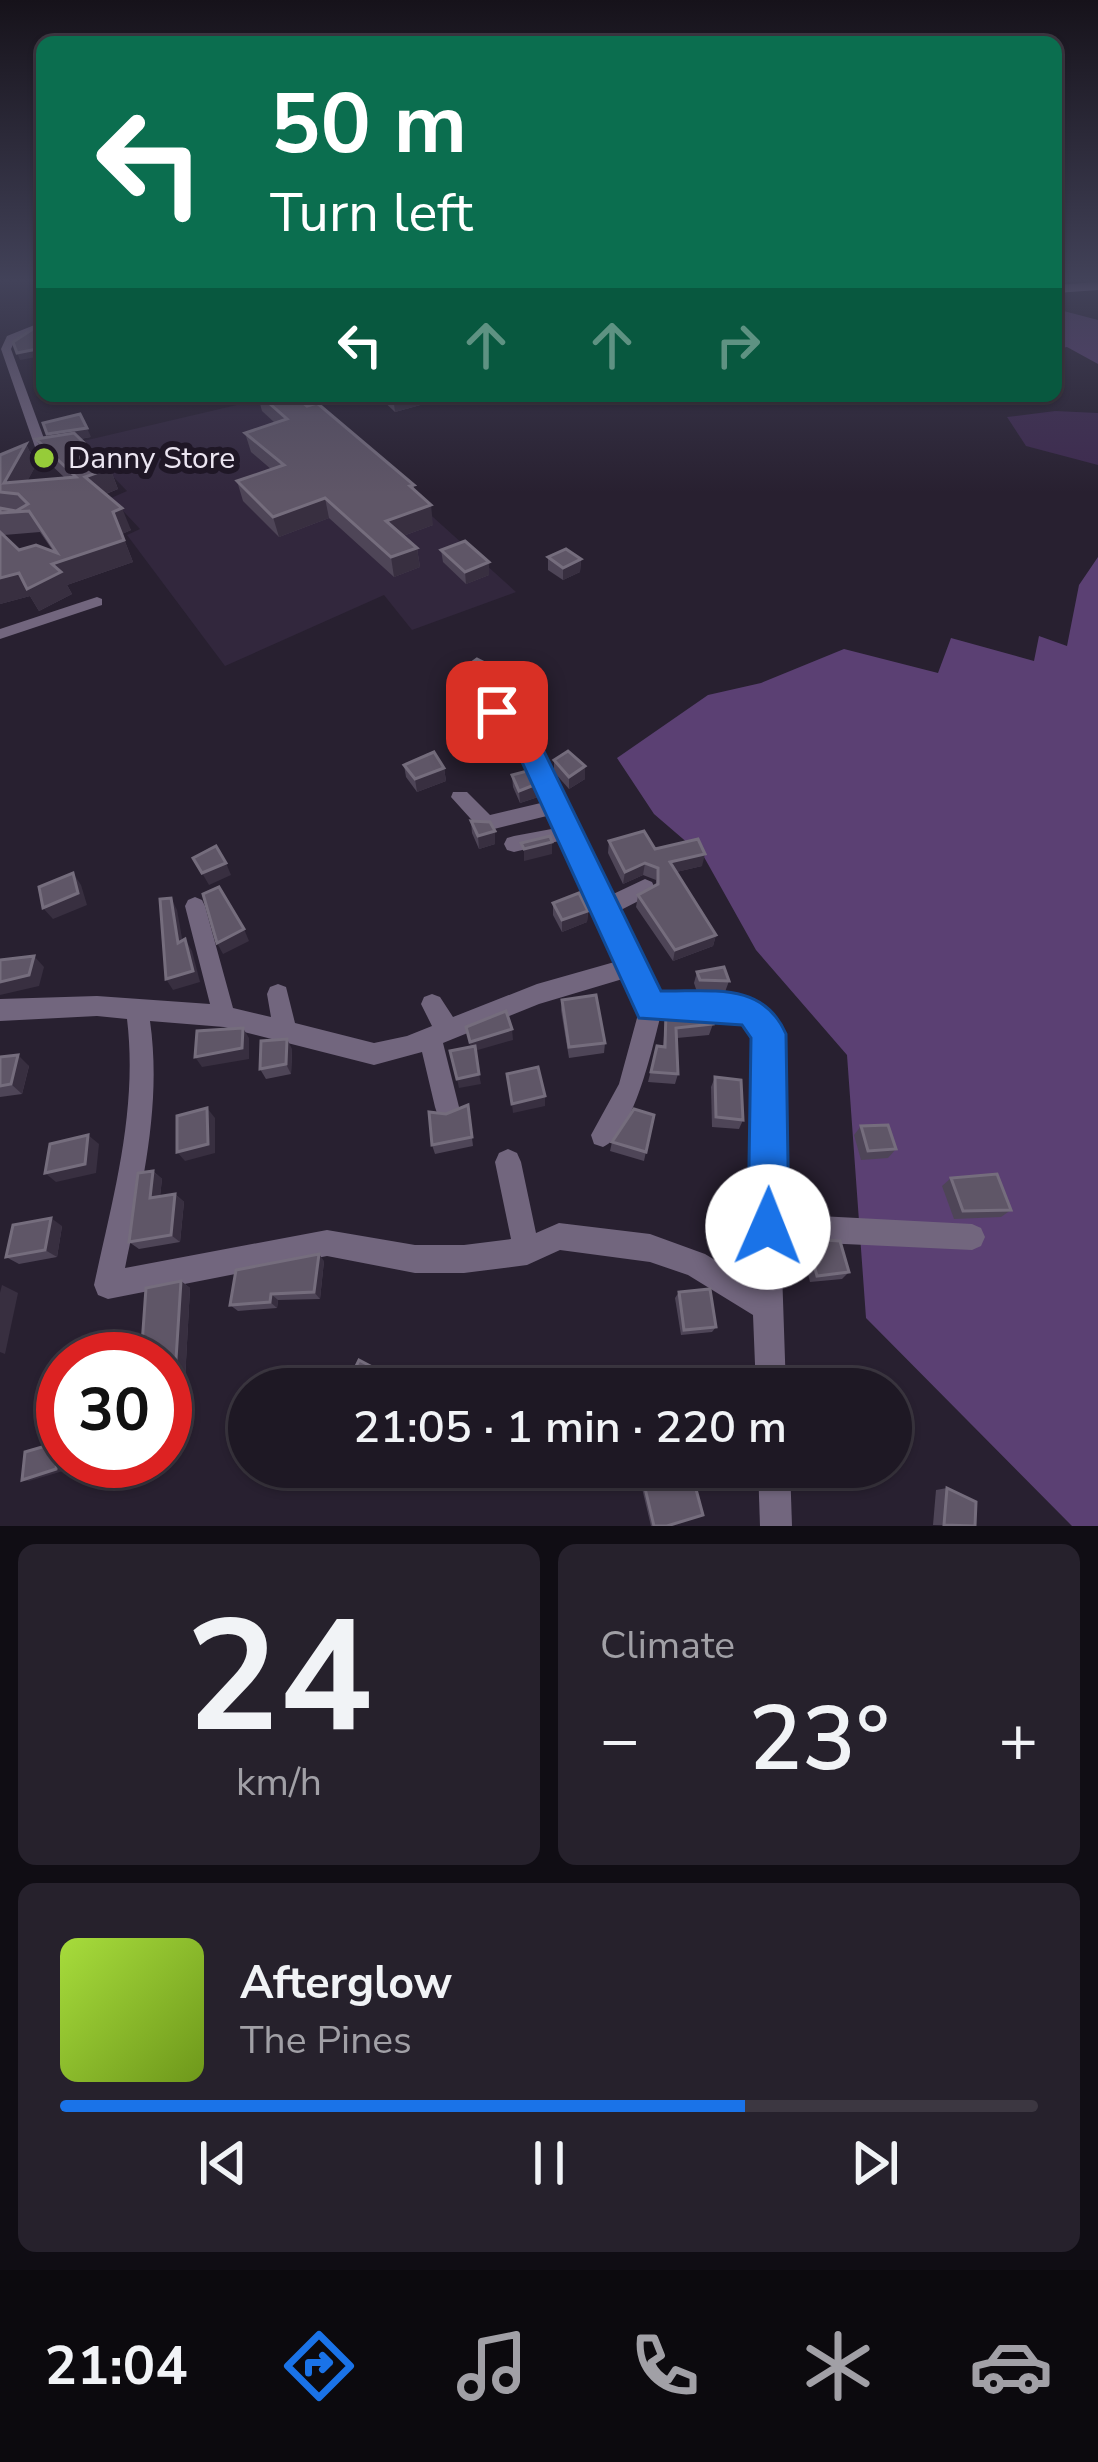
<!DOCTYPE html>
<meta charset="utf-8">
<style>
:root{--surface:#1e1824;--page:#26212c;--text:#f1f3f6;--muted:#a1a0a6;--line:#3c3741;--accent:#1a73e8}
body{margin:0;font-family:"Nunito Sans",sans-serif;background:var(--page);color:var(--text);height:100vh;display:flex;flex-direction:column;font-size:45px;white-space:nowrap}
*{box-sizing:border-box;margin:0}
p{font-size:39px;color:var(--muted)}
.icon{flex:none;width:66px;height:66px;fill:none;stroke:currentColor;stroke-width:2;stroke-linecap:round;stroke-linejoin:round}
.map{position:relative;height:1526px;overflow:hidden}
.side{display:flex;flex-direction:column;gap:18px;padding:18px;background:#100d14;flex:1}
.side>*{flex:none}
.guide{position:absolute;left:36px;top:36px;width:1026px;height:366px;border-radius:18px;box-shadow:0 3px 9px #0004,0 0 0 3px var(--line);background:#0b6e4f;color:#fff;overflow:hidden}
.speed{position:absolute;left:36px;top:1332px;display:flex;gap:24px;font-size:60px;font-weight:700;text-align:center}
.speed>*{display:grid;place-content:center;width:156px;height:156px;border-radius:50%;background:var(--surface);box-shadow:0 3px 9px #0004,0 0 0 3px var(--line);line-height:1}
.speed .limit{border:18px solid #d22;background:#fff;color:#111}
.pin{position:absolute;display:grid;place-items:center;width:102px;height:102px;color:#fff;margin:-51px;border-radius:24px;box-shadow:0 6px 18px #0006}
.me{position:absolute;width:132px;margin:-66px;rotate:1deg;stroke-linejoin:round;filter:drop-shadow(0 0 9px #0008)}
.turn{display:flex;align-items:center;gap:42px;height:252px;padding:0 36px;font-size:54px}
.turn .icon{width:156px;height:156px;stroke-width:2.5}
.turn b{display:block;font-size:84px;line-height:102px}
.lanes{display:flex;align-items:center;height:114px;padding:0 36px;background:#0003;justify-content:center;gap:60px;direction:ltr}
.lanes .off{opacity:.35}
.big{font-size:90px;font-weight:600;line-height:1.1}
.side .tile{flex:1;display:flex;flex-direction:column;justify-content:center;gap:18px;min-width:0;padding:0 42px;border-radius:18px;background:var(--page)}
.side .dial{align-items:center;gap:0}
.dial b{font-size:156px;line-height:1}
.song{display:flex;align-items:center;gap:36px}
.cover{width:144px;height:144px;border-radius:18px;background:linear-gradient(135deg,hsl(80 70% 55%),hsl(80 70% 35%))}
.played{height:12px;border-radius:6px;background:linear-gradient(90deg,var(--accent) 70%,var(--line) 70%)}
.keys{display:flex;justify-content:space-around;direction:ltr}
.heat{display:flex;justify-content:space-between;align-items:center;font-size:66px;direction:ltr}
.side .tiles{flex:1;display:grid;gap:18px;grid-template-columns:1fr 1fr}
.tile:last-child{grid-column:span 2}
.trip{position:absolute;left:228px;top:1368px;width:684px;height:120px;border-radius:60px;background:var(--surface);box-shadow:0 3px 9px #0004,0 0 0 3px var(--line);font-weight:600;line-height:120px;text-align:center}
.menu{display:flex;height:192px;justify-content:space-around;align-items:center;background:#0c0a0e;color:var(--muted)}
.menu .icon{width:84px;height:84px}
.menu .selected{color:var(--accent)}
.menu b{font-size:54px;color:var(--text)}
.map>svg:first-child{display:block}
.built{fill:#32273d}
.green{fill:#3e2a4f}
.forest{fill:#5b4073}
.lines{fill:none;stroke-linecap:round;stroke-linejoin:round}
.minor{fill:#72667e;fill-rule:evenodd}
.major{fill:#c1a8d9;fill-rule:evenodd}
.wall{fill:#4e4557;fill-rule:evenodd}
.shaded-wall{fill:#382f40}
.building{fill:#5f5667;stroke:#756d7d;stroke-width:3}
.route{fill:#1a73e8;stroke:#114b97;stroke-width:3}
.poi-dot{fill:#96cc39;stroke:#1f1726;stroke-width:4.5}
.labels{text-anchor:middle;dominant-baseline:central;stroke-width:12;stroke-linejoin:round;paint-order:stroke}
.far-poi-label{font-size:30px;fill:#ebe5f1;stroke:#1f1726;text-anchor:start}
</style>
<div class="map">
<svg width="1098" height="1526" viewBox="0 0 1098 1526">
<rect width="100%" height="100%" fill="#282030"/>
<path class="built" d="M275,396H299L516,592L412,630L384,595L225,666L127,535L140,529L111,498L127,491L79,442Z"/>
<path class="green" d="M1055,411L1098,413V465L1026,446L1007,417Z"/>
<g class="forest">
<path d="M1056,309L1098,320V364L1067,347L1056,349Z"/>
<path d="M1098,557V1526H1072L866,1318L847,1055L756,950L704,857L654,814L617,758L708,695L761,683L844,649L938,673L951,638L1034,661L1039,636L1067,646L1079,585Z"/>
</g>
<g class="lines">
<g class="minor">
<path d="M42,322V329L15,340L11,349L49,452L0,476V467L36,450L1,349L7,336Z"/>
<path d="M97,597L102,599V605L0,639V629Z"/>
<path d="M497,706L503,708L529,731L609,896L645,879L652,882L655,888L652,894L617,912L658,997C682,997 747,991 765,1008C771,1014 776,1026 780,1034L781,1214L972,1224L981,1228L985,1237L981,1246L972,1250L781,1241L786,1389H756L753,1315L688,1275L650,1262L560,1250L527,1265L464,1273H415L327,1256L108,1299L98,1295L94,1285C113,1197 138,1110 127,1019L97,1016L0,1021V999L97,996L210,1004L185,906L188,900L195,897L202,900L205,906L233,1008L271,1017L267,994L270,987L278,984L286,987L295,1023L374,1043L407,1036L432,1026L421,1004L424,997L432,994L440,997L453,1017L537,984L618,961L563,840L514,852L507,850L504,844L507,838L514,836L557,828L551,815L486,831L479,828L451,797L453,792H467L490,815L545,802L516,739L488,712ZM626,978L640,1007L619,1084L591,1135L594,1144L603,1147C634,1134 652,1049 660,1018L743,1020L748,1022L756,1036L753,1283L705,1254L650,1234L559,1223L536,1233L521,1162L517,1153L508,1149L499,1153L495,1162L511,1239L464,1245H415L327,1230L125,1268C142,1186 162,1105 150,1021L224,1027L374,1065L422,1052L435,1107L438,1116L447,1119L456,1116L459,1107L443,1043L539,1004Z"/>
<path d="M758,1467H790L792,1526H760Z"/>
</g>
<path class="major" d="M1098,282V290L1056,293V285Z"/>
</g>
<g class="wall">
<path d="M258,396H295L414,485V491L433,525L403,536L417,548L420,567L394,577L329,518L279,537L243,501L237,481L272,470L251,452L245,433L275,423L262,411Z"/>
<path d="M378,396H453L395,412Z"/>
<path d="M91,437L80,439L110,468L118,489L106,494L131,530L122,534L133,562L67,585L72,594L39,611L30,596L0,604V455L26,444L36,465L27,481L65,478L46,460L36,439ZM40,532L53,551L19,550L4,535Z"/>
<path d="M441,550L489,562V575L466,584L443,562Z"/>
<path d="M548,557L581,559L580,572L563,580L548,570Z"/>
<path d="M493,667L494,680L482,689L464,682L463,669Z"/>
<path d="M506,686L536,697V709L522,716L507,698Z"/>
<path d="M455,708L500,741L470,754L460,743L459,730L463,728L456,721Z"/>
<path d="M554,760L585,766V779L569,789L554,772Z"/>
<path d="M404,765L444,768L446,781L417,792L406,777Z"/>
<path d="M512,775L537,784L538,797L520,803L513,787Z"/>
<path d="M471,821L495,831V844L479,849L472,833Z"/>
<path d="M609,841L655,849L702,866L676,872L716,935L713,946L673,961L636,907L638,895L656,885V880L643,875L623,884L608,853Z"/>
<path d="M553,903L588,911L587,922L562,932L553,915Z"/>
<path d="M697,972L729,981L725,992H697L694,983Z"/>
<path d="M562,1000L605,1043L604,1053L569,1058L561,1010Z"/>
<path d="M666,1012L713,1024L709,1035L677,1038L678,1074L675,1084L648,1082L657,1046L663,1047Z"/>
<path d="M292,1049L291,1074L266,1079L260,1069Z"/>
<path d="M0,1057L29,1066L22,1094L0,1097Z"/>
<path d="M715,1077L743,1120L739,1129L712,1127L711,1087Z"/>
<path d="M468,1105L473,1146L435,1154L432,1145L446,1114Z"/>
<path d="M654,1115L644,1161L610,1151L612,1142Z"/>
<path d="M861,1126L896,1149L888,1158L861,1160L854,1135Z"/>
<path d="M153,1171L162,1179L160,1196L175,1194L184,1202L180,1242L139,1249L129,1242Z"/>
<path d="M951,1178L1011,1210L1001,1217L954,1219L942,1186Z"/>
<path d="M717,1220L744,1263L739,1270L711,1252L713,1227Z"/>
<path d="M62,1226L57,1257L19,1264L6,1257Z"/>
<path d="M807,1239L849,1272L842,1279L810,1282L801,1246Z"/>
<path d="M324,1261L320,1299L278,1300L277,1308L238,1311L230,1305Z"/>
<path d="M181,1281L190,1288L185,1380L165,1384V1359Z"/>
<path d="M679,1292L716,1327L712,1332L681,1335L675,1298Z"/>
<path d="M637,1467H690L667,1526H651Z"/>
<path d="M947,1488L975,1526L933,1525L936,1490Z"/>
</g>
<g class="shaded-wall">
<path d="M42,348V356L20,360L17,353Z"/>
<path d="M393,396H453L395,412Z"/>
<path d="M87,428L91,437L51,443L47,434Z"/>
<path d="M26,444L36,465L19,497L4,483Z"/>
<path d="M110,468L118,489L95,498L85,477Z"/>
<path d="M325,498L329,518L279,537L273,517Z"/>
<path d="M431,505L433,525L389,541L386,521Z"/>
<path d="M122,508L131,530L122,534L133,562L67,585L72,594L39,611L30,596L0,604V578L52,564L113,512Z"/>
<path d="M417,548L420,567L394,577L391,557Z"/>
<path d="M581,559L580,572L563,580V568Z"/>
<path d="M489,562V575L466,584L465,572Z"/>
<path d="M493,667L494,680L482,689L481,677Z"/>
<path d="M536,697V709L522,716V703Z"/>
<path d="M499,728L500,741L470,754L468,742Z"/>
<path d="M585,766V779L569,789V777Z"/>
<path d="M444,768L446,781L417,792L415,779Z"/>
<path d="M537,784L538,797L520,803L519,791Z"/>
<path d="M495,831V844L479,849L478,836Z"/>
<path d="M552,842V854L524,861V849Z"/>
<path d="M705,854L702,866L668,874L670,862Z"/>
<path d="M226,863L231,875L209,885L202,873Z"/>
<path d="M645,863L643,875L623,884L625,872Z"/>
<path d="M73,873L81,885L87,905L53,919L43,908Z"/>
<path d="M171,898L177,910L185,955L178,943Z"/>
<path d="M588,911L587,922L562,932V920Z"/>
<path d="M244,929L249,941L223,954L217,943Z"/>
<path d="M716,935L713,946L673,961L675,950Z"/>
<path d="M185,939L192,951L200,982L173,990L166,979Z"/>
<path d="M34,956L44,967L39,986L0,995V982Z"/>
<path d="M243,1028L249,1038V1059L202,1067L195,1057Z"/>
<path d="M512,1029L513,1040L471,1052L470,1042Z"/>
<path d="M287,1039L292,1049L291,1074L286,1064Z"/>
<path d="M18,1055L29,1066L22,1094L11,1084Z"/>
<path d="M479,1074L481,1084L459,1088L457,1079Z"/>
<path d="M545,1096V1106L513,1113L512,1104Z"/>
<path d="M207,1108L215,1118V1153L185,1161L177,1152Z"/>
<path d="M88,1135L99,1144L96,1173L56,1182L45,1173Z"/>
<path d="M153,1171L162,1179L159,1206L150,1198Z"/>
<path d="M175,1194L184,1202L180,1242L171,1235Z"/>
<path d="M51,1218L62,1226L57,1257L45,1250Z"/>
<path d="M319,1254L324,1261L320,1299L314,1292Z"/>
<path d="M181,1281L190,1288L185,1380L175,1375Z"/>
<path d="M2,1285L18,1293L5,1354L0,1352V1293Z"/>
<path d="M271,1294L278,1300L277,1308L270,1302Z"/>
<path d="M59,1442H63V1471L29,1481L22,1480Z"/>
</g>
<g class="building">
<path d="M42,323V348L17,353L13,342Z"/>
<path d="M261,396H295L307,406L317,403L414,485L410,486L431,505L386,521L417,548L391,557L325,498L273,517L237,481L284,465L245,433L287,419Z"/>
<path d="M80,414L87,428L47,434L43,423Z"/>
<path d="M74,433L110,468L85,477L122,508L113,512L124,540L52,564L61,572L27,589L19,573L0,578V532L19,550L36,545L57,553L29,511L0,513V508L16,511L28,504L18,494L0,492V455L26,444L4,483L76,477L36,439Z"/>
<path d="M465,541L489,562L465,572L441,550Z"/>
<path d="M566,549L581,559L563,568L548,557Z"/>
<path d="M477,659L493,667L481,677L463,669Z"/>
<path d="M520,679L536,697L522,703L506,686Z"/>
<path d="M477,698L499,728L468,742L459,730L470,725L455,708Z"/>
<path d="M568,751L585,766L569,777L554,760Z"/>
<path d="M434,752L444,768L415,779L404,765Z"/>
<path d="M531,770L537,784L519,791L512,775Z"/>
<path d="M471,821L490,822L495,831L478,836Z"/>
<path d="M644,831L655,849L698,839L705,854L670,862L716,935L675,950L638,895L658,884V868L645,863L625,872L609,841Z"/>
<path d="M550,836L552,842L524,849L521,843Z"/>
<path d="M216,846L226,863L202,873L193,858Z"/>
<path d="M73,873L78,893L43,908L39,887Z"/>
<path d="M219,887L244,929L217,943L203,894Z"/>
<path d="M579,893L588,911L562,920L553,903Z"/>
<path d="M171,898L178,943L185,939L193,971L166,979L160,899Z"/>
<path d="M34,956L29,975L0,982V960Z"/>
<path d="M724,967L729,981L700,980L697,972Z"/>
<path d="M596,995L605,1043L569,1047L562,1000Z"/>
<path d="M506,1011L512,1029L470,1042L466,1027Z"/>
<path d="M666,1012L710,1013L713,1024L676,1028L678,1074L651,1072L657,1046L665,1047Z"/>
<path d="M243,1028L242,1048L195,1057L197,1031Z"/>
<path d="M287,1039L286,1064L260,1069L261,1041Z"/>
<path d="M475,1046L479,1074L457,1079L450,1051Z"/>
<path d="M18,1055L11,1084L0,1086V1057Z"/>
<path d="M538,1067L545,1096L512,1104L507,1074Z"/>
<path d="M715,1077L741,1080L743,1120L716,1117Z"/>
<path d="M468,1105L472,1137L432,1145L429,1112L446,1114Z"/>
<path d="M207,1108L208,1144L177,1152V1116Z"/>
<path d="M634,1109L654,1115L646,1152L612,1142Z"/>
<path d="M888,1125L896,1149L868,1151L861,1126Z"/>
<path d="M88,1135L85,1164L45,1173L50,1144Z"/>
<path d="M153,1171L150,1198L175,1194L171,1235L129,1242L138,1173Z"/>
<path d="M997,1174L1011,1210L963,1211L951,1178Z"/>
<path d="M51,1218L45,1250L6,1257L13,1225Z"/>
<path d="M717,1220L746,1226L744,1263L715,1245Z"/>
<path d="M807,1239L840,1241L849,1272L817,1276Z"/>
<path d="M319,1254L314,1292L271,1294L270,1302L230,1305L236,1270Z"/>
<path d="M181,1281L175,1375L165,1378V1359H141L146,1288Z"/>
<path d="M710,1289L716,1327L684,1330L679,1292Z"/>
<path d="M359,1360L395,1379L391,1389H345Z"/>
<path d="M59,1442L56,1469L22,1480L25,1452Z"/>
<path d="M640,1467H690L703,1515L667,1526H654Z"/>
<path d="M947,1488L976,1502L975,1526L944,1525Z"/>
</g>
<linearGradient id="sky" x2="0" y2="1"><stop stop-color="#16121a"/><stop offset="0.57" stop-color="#424259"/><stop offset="1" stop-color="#424259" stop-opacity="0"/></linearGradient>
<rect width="1098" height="493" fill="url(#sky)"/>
<path class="route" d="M497,703L536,735L661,991C711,992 763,981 786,1034L789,1227L783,1241L768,1247L754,1241L748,1227L751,1038L742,1025L639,1018L512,740L484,712Z"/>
<circle class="poi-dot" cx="44" cy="458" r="12"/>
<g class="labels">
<g class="far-poi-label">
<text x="68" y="458">Danny Store</text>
</g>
</g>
</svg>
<div class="speed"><div class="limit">30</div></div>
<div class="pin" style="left:497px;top:712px;background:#d93025"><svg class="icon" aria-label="arrive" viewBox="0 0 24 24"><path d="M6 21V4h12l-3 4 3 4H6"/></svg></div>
<svg class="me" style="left:768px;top:1227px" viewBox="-20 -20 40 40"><circle r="19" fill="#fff"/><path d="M0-13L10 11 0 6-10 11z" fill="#1a73e8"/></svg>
<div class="trip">21:05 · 1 min · 220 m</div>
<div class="guide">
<div class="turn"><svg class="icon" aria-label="left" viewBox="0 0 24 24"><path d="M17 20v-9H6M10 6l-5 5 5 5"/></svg><div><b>50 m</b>Turn left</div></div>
<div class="lanes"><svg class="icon" aria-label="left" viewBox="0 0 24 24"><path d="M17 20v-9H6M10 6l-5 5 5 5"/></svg><svg class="icon off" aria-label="ahead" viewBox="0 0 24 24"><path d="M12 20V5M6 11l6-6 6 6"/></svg><svg class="icon off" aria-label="ahead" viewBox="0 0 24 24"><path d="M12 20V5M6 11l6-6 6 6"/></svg><svg class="icon off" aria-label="right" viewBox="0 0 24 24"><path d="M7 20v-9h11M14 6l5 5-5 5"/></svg></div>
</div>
</div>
<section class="side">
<div class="tiles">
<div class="tile dial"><b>24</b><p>km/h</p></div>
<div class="tile"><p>Climate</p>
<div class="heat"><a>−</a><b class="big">23°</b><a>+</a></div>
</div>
<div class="tile">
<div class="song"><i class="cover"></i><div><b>Afterglow</b><p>The Pines</p></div></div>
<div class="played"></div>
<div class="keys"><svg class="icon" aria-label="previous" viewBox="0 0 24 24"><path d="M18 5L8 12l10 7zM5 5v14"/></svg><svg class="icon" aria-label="pause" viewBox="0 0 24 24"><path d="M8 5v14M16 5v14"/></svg><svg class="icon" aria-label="next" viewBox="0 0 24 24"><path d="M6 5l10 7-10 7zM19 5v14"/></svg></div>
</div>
</div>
</section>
<nav class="menu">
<b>21:04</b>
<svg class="icon selected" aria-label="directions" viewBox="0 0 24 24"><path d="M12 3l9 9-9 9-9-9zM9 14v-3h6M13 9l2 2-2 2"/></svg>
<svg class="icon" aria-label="music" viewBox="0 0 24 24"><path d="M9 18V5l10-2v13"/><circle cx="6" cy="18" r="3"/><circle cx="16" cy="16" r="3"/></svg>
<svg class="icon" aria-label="phone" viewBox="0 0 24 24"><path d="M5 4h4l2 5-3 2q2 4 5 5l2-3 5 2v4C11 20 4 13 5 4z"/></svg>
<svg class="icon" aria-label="climate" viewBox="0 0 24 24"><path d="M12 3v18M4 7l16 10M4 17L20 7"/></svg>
<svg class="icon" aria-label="car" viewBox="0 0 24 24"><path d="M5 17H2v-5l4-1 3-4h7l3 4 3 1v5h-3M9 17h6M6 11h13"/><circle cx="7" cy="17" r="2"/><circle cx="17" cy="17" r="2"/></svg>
</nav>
